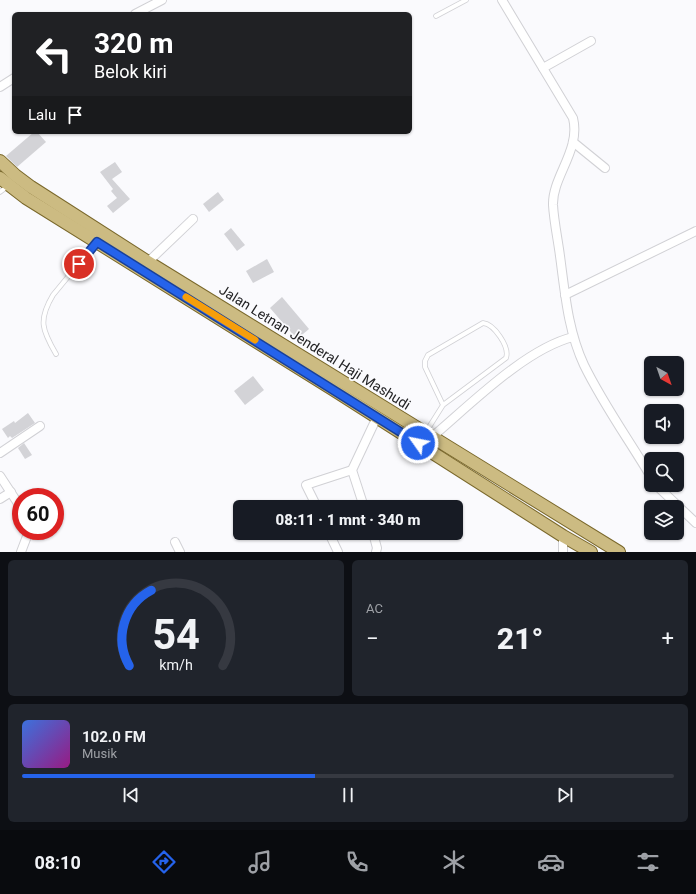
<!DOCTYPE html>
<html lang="id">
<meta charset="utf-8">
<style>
:root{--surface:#171b24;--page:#20242c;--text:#f1f3f6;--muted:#9ea1a6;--line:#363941;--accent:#2563eb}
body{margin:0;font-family:Roboto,sans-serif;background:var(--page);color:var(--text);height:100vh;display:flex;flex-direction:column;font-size:15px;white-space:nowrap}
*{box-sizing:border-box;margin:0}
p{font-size:13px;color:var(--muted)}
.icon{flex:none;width:22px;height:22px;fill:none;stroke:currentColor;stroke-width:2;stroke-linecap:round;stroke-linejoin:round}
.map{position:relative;height:552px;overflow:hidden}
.details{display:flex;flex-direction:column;gap:8px;padding:8px;background:#0d0f14;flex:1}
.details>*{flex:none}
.hud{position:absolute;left:12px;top:12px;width:400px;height:122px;border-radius:6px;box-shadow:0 1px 3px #0004;background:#202124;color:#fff;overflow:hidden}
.needle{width:26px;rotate:140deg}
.fabs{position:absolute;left:644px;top:356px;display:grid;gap:8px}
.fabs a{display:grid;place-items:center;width:40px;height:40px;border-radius:6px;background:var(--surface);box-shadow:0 1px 3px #0004;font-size:20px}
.speed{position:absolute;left:12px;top:488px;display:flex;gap:8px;font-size:20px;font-weight:700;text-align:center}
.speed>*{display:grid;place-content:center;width:52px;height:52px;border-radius:50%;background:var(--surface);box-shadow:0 1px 3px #0004;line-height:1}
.speed .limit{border:6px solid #d22;background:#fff;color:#111}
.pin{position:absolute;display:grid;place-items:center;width:34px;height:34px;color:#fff;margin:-17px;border:2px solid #fff;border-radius:50%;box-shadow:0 1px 4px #0007}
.me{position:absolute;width:44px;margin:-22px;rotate:303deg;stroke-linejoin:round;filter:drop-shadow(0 0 3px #0008)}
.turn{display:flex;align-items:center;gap:14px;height:84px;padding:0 16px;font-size:18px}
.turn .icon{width:52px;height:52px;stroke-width:2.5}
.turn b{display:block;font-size:28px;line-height:34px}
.then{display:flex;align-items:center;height:38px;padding:0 16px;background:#0003;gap:8px;font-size:15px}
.big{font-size:30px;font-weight:800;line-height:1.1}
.details .tile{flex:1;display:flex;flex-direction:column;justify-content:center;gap:6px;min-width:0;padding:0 14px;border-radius:6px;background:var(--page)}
.details .dial{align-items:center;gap:0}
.dial svg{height:104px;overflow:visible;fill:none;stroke:var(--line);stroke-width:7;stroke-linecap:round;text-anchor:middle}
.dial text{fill:var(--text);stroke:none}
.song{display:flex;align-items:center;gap:12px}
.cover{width:48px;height:48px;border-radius:6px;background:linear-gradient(135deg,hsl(220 70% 55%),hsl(310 70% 35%))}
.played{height:4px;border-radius:2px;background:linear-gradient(90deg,var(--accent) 45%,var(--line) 45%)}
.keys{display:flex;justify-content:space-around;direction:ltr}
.heat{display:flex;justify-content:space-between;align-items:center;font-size:22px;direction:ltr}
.details .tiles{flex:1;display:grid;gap:8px;grid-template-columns:1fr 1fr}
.tile:last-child{grid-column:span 2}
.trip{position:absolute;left:233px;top:500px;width:230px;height:40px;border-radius:6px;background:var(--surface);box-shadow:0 1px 3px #0004;font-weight:800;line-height:40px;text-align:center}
.tab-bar{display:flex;height:64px;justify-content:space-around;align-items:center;background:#090b0e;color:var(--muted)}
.tab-bar .icon{width:28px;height:28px}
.tab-bar .selected{color:var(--accent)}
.tab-bar b{font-size:18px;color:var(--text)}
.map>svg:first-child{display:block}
.building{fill:#d3d3d7}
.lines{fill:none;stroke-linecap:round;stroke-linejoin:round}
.service-casing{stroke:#d1d1d5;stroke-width:5.5}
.minor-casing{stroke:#d1d1d5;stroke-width:10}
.primary-casing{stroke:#7a682b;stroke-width:14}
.service{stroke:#fff;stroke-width:4}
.minor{stroke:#fff;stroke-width:8}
.primary{stroke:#ccbb82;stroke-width:12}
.route-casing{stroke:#184099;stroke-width:10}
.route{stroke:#2563eb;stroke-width:7}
.slow{stroke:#f59e0b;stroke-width:7}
.labels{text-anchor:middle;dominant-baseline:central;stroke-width:3.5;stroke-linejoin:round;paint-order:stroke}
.street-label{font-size:14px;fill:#222224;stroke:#fafafd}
</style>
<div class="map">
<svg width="696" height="552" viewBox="0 0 696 552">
<rect width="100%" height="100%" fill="#fafafd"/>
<g class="building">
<path d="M34,132H37L46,142L17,167L6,156Z"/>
<path d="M115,162L122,172L112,179L130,199L113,213L107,206L117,198L111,191L113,189L100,172Z"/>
<path d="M218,192L224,200L209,212L203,204Z"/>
<path d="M231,228L245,245L237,251L224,234Z"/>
<path d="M267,259L274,272L253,283L246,271Z"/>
<path d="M282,297L309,329L297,339L270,308Z"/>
<path d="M253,376L264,390L245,405L234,391Z"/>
<path d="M28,413L35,423L12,438L10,436L8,438L2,429L14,421L15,423Z"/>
<path d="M24,443L32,455L25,459L18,448Z"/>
</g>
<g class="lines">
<g class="service-casing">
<g id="service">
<path d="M436,16L466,0"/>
<path d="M0,192L8,186"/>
<path d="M56,354C42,330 38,320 53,295L95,244"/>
<path d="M419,443L443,405L506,358C510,347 494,324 483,323L428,355L425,361V367L443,405"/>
</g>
</g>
<g class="minor-casing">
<g id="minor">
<path d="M502,0L573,118C581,150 552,177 553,205C554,222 558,240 560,256C565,293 568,331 584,365C603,404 629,440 651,477"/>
<path d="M135,14L162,0"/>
<path d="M543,68L591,41"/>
<path d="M0,87L14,78"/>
<path d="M573,142L605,168"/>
<path d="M148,262L193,219"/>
<path d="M565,295L696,231"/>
<path d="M432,437C470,405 525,349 573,337"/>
<path d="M0,453L40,426"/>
<path d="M0,476L21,508"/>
<path d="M656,485L696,523"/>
<path d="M0,499L11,492"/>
<path d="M317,507L306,485L352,470"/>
<path d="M364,507L352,470L377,417"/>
<path d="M329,533L338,552"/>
<path d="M373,533L377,548L376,552"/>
<path d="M563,536V552"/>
<path d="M175,542L180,552"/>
<path d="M21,552L29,531"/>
</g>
</g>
<g class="primary-casing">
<g id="primary">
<path d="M0,161L15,175L31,187L148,262L619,552"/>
<path d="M0,178L26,198L334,390L563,536L591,552"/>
</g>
</g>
<use href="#service" class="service"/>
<use href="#minor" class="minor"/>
<use href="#primary" class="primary"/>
</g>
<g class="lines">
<g class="route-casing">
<path id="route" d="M79,264L97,242L418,443"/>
</g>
<use href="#route" class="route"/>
<path class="slow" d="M186,297L255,340"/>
</g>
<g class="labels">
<g class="street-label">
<text transform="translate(315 347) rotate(32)">Jalan Letnan Jenderal Haji Mashudi</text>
</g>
</g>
</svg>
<div class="fabs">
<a><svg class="needle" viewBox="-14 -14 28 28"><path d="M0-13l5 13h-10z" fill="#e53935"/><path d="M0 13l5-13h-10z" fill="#9ea1a6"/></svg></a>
<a><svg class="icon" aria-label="sound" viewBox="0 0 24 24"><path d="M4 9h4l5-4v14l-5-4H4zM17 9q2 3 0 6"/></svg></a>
<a><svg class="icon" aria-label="search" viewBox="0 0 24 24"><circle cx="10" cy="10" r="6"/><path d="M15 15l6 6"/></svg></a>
<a><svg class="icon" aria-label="layers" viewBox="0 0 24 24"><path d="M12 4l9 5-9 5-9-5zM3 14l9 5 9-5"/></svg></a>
</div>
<div class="speed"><div class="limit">60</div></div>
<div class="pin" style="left:79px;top:264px;background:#d93025"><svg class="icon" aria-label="arrive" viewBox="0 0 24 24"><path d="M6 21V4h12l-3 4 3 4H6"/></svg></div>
<svg class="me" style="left:418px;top:443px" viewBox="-20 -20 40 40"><circle r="17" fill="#2563eb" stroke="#fff" stroke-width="3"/><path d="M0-11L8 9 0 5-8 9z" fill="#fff"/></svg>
<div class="trip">08:11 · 1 mnt · 340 m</div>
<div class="hud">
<div class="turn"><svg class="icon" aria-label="left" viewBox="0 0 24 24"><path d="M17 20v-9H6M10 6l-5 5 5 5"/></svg><div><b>320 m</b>Belok kiri</div></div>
<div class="then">Lalu<svg class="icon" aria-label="arrive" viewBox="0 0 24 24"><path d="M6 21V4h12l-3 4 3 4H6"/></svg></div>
</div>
</div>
<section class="details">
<div class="tiles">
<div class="tile dial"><svg viewBox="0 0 100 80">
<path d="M14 69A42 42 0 1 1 86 69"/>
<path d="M14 69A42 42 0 0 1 31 11" stroke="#2563eb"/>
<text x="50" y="56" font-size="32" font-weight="700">54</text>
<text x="50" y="72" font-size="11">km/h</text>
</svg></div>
<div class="tile"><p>AC</p>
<div class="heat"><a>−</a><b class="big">21°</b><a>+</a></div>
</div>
<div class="tile">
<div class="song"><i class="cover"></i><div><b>102.0 FM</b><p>Musik</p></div></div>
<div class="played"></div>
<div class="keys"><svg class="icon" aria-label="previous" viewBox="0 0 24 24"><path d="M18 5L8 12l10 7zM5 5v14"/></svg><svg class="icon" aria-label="pause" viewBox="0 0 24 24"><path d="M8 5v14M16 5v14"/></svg><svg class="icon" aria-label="next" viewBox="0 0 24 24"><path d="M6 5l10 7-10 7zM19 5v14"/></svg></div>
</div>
</div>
</section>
<nav class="tab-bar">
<b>08:10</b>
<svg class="icon selected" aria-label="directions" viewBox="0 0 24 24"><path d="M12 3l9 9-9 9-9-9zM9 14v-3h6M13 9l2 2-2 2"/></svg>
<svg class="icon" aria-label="music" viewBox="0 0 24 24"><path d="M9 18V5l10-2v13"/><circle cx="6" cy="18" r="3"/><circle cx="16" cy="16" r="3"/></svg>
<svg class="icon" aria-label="phone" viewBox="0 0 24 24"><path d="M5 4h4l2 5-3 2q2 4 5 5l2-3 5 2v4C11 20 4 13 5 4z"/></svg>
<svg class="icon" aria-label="climate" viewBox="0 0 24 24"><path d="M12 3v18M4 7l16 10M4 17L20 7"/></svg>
<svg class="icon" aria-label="car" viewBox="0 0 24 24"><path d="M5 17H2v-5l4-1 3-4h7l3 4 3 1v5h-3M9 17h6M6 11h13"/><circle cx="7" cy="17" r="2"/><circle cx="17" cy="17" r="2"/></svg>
<svg class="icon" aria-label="filters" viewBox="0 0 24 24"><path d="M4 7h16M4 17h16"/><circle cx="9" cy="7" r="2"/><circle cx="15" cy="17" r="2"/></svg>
</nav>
